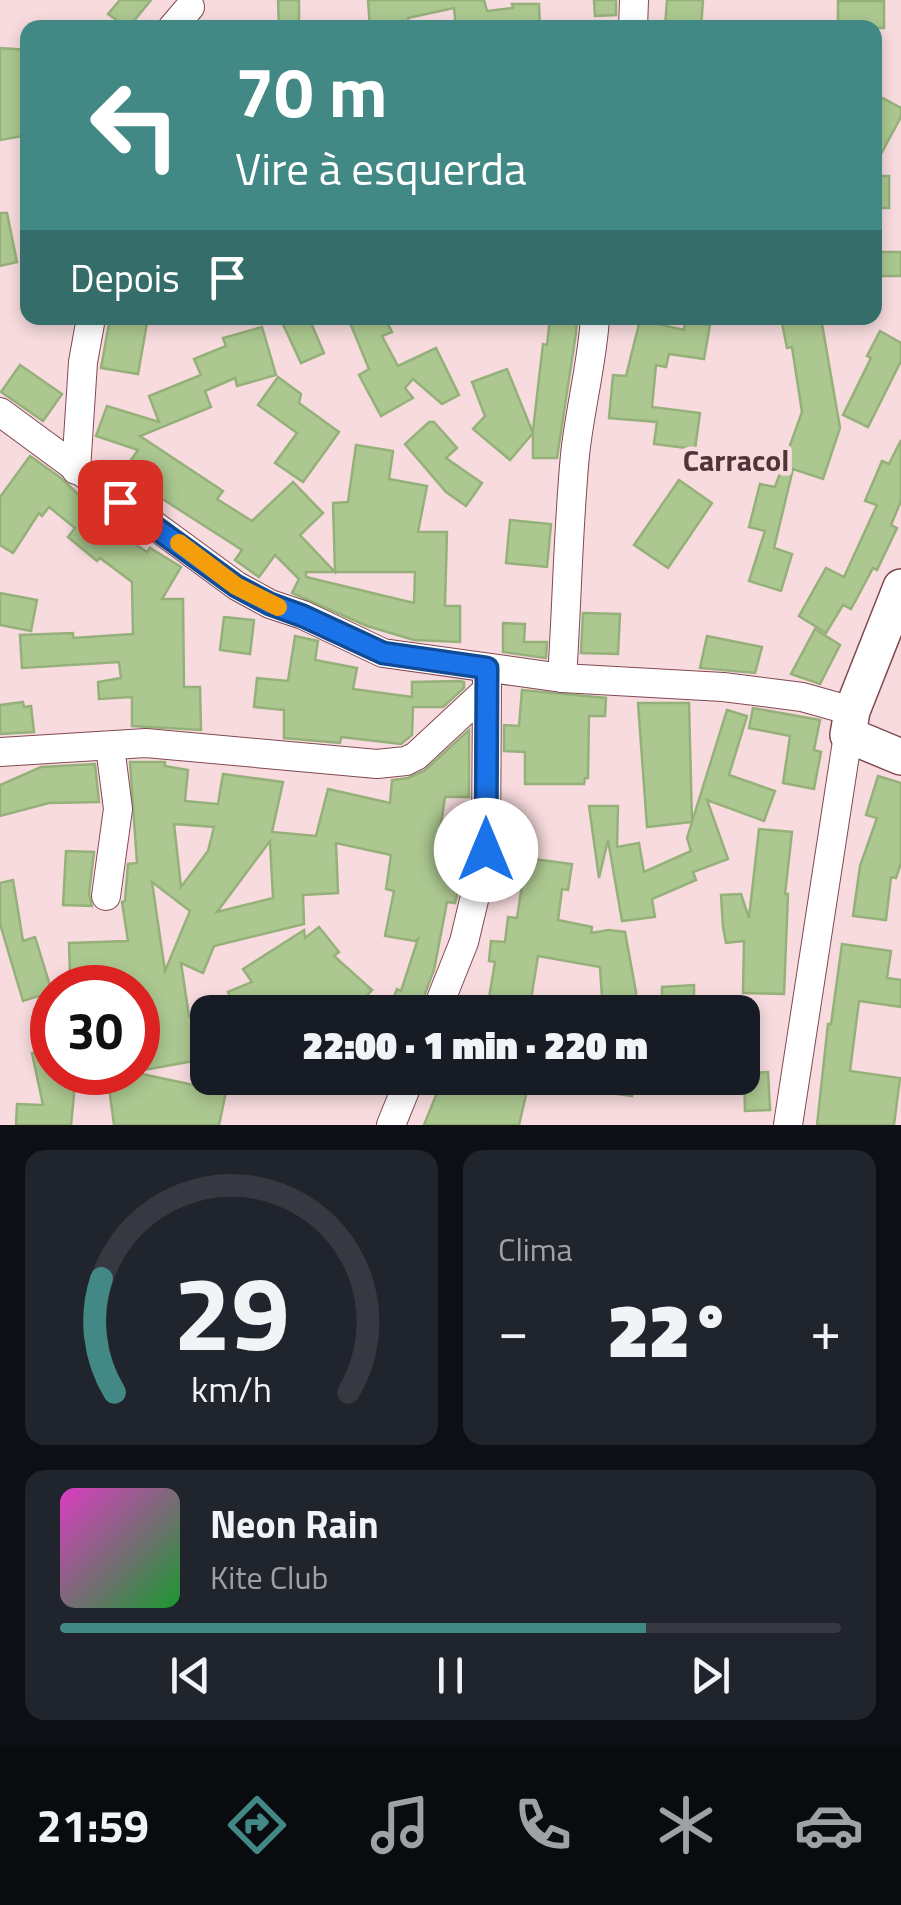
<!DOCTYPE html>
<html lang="pt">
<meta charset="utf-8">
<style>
:root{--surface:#171b24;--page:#20242c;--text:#f1f3f6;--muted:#9ea1a6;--line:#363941;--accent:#428985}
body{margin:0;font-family:"Titillium Web",sans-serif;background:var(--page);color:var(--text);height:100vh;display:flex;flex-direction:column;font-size:38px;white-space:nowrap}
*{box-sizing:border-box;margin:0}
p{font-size:32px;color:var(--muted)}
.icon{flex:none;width:55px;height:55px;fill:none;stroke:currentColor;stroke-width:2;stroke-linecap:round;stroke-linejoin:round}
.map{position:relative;height:1125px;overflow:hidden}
.side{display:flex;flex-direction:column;gap:25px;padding:25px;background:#0d0f14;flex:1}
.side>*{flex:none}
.top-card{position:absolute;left:20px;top:20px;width:862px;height:305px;border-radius:20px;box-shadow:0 5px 15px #0003;background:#428985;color:#fff;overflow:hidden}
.speed{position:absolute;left:30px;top:965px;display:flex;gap:20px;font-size:50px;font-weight:700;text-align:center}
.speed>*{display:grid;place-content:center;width:130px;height:130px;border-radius:50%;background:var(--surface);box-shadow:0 5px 15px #0003;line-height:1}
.speed .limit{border:15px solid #d22;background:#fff;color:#111}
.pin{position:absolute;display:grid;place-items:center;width:85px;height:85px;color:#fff;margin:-42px;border-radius:20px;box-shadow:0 5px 15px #0006}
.me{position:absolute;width:110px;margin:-55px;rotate:0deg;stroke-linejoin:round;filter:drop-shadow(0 0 8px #0008)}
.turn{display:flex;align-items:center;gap:35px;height:210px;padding:0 50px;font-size:45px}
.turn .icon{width:130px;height:130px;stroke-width:2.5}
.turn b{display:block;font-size:70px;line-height:85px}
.then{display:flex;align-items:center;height:95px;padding:0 50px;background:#0003;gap:20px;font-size:38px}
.big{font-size:75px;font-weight:800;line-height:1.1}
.side .tile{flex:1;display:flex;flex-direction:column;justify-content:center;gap:15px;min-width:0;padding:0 35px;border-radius:20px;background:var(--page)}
.side .dial{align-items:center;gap:0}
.dial svg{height:260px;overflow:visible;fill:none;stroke:var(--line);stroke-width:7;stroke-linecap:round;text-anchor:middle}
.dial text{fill:var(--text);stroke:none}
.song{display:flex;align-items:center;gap:30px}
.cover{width:120px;height:120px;border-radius:15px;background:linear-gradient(135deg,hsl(310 70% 55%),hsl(130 70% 35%))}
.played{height:10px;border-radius:5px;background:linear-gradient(90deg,var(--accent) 75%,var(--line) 75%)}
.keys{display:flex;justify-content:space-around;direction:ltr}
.heat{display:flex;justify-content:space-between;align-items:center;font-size:55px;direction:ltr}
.side .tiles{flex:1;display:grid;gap:25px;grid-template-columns:1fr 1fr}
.tile:last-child{grid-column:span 2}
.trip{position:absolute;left:190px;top:995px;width:570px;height:100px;border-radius:20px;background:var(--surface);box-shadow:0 5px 15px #0003;font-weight:800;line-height:100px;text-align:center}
.menu{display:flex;height:160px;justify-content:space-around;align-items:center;background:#090b0e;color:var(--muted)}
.menu .icon{width:70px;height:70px}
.menu .selected{color:var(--accent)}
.menu b{font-size:45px;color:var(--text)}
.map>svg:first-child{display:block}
.building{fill:#acc890;stroke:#96b07a;stroke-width:2.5;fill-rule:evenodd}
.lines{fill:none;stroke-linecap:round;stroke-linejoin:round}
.minor-casing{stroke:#824852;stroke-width:30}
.major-casing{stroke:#824852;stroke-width:38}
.minor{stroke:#fff;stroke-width:28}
.major{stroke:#fff;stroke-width:35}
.route-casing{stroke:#114b97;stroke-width:25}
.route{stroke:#1a73e8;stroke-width:18}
.slow{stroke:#f59e0b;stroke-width:18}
.labels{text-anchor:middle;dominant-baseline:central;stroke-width:9;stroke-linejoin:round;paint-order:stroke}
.neighbourhood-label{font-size:30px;font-weight:bold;fill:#4f3438;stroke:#f7dbde}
</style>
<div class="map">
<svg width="901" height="1125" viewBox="0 0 901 1125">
<rect width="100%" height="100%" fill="#f7dbde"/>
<g class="building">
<path d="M120,0H151L128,28L108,14Z"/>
<path d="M278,0H299V28H279Z"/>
<path d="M368,0H484L487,11L513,8L512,4H539L540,28H456L454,8L408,18V27L370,28Z"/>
<path d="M594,0H616V15L595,16Z"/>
<path d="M667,0H703L701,28H665Z"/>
<rect x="838" y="1" width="46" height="27"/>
<path d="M0,48L28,50V86H24L28,135L0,140Z"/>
<path d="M875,94L901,108V117L875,165Z"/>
<rect x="875" y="176" width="14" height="32"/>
<path d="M0,213H7L17,262L0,266Z"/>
<rect x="875" y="252" width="26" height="24"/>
<path d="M110,318L147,323L138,374L101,368Z"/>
<path d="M280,318H309L324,353L301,363Z"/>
<path d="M348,318H385L392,332L382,336L398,366L436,348L459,395L442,404L413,379L405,388L413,398L381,416L359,375L369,369Z"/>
<path d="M550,318H577L576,333L557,458H533V430L543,344L547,345Z"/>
<path d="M781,318H821L840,428L823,479L793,469L774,548L792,554L781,591L749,581L765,531L749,527L760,484L775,487L802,412L792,347L787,348Z"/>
<path d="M640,320L684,330L685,321L710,325L704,359L669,354L666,367L656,365L652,407L700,413L695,449L654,444L657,422L609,418L613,375L626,376Z"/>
<path d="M262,327L276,375L237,386L235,378L205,391L211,407L140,436L223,491L217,499L252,521L293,482L323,513L300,535L335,572L333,503L348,502L356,445L393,451L389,479L427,486L418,532H447L445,606H460V642L414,640L367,626L292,593L299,579L275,555L259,577L235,560L242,550L122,473L138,450L96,436L107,406L159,422L149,396L201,375L194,359L226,346L223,338ZM306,572H415L414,603L306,577Z"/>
<path d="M880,331L901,343V361L868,427L843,415L871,358L867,356Z"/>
<path d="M20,365L62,394L43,421L1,392Z"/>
<path d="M507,369L533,433L510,460L473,429L485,416L472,382Z"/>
<path d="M278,377L301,394L299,403L339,432L303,482L275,463L297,433L258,405Z"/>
<path d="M429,422H434L457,448L446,458L482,483L466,506L446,492L405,444Z"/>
<path d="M901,440V501L891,525L897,528L877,570L873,568L851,609L843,605L826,633L799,616L826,568L844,577L877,505L865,501L882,461L889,464Z"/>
<path d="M30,456L61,478L123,536L147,552L150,548L181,567L162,599H183L184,687H200L201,730L132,726V697L99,699L98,682L121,678L119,662L22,668L20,635L73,633V638L133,634L132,582L100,558L97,561L68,537L75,528L49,507L42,516L39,513L13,553L0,545V497Z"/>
<path d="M679,480L712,503L668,568L634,545Z"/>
<path d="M510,520L551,524L547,567L506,563Z"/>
<path d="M0,593L37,600L31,631L0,625Z"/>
<path d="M583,613L620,614L618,654L581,653Z"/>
<path d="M224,617L254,620L250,654L220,650Z"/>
<path d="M503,623L525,624L524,642H547L546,658L503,652Z"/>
<path d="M815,629L840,645L820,684L791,674Z"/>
<path d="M295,636L318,641L315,660L357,668L353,689L412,697V682L460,681L464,682V688L443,707H413L412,735L401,744L341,737L340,743L284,738V710L254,707L257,678L288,681Z"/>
<path d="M707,636L762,647L755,673L700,668Z"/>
<path d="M522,690L606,698L605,716H589L588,778H585L584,784H525V752L504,751V725L519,726Z"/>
<path d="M23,702L24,707L31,706L34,732L0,734V705Z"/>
<path d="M638,703H689L692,822L647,827Z"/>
<path d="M753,708L820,720L814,750L821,752L814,789L783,783L790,736L749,728Z"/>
<path d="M727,710L747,716L729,775L775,791L764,821L707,800L728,859L693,872L696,880L652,899L655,917L622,921L608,840L599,878L589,806H618L617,847L639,843L644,872L691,851L687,838Z"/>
<path d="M469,730V797H445L438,844L468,849L455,903L447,902L434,970L418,1012H388L397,989L401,991L418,939L415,941L385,936L394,891L386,889L391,855L336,843L338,893L303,895L304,924L214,946L203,973L181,963L189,1016L197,1015L205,1059L138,1071V1015H145L141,988H96L95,973L70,974L69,943L128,941L122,902L125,901L128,864L137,863L130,762H165V766L188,770L185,801L218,804L223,774L283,782L272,832L316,836L328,789L390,803L392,780L408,778L424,771ZM174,824L214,827L208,851L181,887ZM270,841L273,898L217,912ZM152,882L190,911L165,971Z"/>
<path d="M95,764L99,802L49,803L0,816V785L41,767Z"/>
<path d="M878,776L901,783V863L896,878L891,877L886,920L853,916L860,866L877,818L866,815Z"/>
<path d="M759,829L792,832L785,894H788L784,994L743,993L744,941L726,943L723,927L721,895L741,894L749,918Z"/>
<path d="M66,851L94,852L89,894L92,906L63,905Z"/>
<path d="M526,858L572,864L568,890L562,889L558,920L592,927L591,933L609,930L625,932L636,992L635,1012H603L600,967L538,956L529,1012L487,1010L495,962L489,961L491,941L505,942L508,917L517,918Z"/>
<path d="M13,880L23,941L35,937L52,992L23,1001L0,924V883Z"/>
<path d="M319,927L339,952L334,956L372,990L351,1012H237L228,992L252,982L243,969L304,930L305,938Z"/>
<path d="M842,944L891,951L887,978L901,980V1007L859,1001L850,1071L900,1078L894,1125H817L828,1024H831Z"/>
<path d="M694,985V1004L662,1006V987Z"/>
<path d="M52,1047V1072H72L75,1084L71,1125H16L17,1104L43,1105L32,1053Z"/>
<path d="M107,1072H133L226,1092L219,1125H114Z"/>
<path d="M768,1072L770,1110L745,1111L744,1073Z"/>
<path d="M443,1078H530L519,1125H424Z"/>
<path d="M598,1078H634L632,1096L596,1091Z"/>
</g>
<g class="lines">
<g class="minor-casing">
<g id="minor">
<path d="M172,28L190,7"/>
<path d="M633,28L634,0"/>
<path d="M0,412L237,586L270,604L303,615L383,653L562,678L723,687L802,697L852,711"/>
<path d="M76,470L83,362L91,318"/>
<path d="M562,678C567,604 568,529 575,455C580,408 592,364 595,318"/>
<path d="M0,752L146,743L377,764L406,761L416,756L486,691"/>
<path d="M106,896L118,809L110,746"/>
<path d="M436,1012L464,942L486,850L487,680"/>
<path d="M391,1125L410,1078"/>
<path d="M788,1125L848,735"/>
</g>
</g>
<g class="major-casing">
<path id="major" d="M901,587L852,711L848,735L901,757"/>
</g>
<use href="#minor" class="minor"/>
<use href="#major" class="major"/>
</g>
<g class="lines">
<g class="route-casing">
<path id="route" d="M120,502L236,586L270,604L303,616L383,653L487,668L486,850"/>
</g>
<use href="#route" class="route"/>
<path class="slow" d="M179,543L236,586L278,607"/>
</g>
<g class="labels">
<g class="neighbourhood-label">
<text x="736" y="460">Carracol</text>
</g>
</g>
</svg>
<div class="speed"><div class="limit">30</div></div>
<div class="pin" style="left:120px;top:502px;background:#d93025"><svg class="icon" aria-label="arrive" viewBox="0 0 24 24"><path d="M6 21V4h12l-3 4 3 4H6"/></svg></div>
<svg class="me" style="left:486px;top:850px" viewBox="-20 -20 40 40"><circle r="19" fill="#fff"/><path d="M0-13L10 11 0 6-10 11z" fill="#1a73e8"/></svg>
<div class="trip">22:00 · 1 min · 220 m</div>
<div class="top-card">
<div class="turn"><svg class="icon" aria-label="left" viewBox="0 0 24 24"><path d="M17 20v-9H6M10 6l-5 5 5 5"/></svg><div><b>70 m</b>Vire à esquerda</div></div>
<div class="then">Depois<svg class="icon" aria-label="arrive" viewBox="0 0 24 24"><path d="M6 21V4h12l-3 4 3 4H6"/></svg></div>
</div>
</div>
<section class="side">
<div class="tiles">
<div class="tile dial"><svg viewBox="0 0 100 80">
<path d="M14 69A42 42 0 1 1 86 69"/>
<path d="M14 69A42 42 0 0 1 10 34" stroke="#428985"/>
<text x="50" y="56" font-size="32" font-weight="700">29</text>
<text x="50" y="72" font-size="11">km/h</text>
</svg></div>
<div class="tile"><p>Clima</p>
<div class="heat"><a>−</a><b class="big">22°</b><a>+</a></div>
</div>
<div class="tile">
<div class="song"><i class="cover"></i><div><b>Neon Rain</b><p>Kite Club</p></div></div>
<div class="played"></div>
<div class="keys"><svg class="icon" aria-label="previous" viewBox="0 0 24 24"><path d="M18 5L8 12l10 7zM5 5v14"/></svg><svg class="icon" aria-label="pause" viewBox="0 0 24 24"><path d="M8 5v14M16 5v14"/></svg><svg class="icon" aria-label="next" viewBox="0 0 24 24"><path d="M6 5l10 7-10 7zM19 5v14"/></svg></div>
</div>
</div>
</section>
<nav class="menu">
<b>21:59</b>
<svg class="icon selected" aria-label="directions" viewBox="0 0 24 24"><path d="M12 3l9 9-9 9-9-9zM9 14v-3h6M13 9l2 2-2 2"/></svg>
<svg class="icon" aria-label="music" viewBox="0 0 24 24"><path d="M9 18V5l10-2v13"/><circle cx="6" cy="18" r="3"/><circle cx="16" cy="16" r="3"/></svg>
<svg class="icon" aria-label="phone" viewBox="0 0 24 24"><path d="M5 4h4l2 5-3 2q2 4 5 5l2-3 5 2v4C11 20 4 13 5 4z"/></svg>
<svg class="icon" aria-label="climate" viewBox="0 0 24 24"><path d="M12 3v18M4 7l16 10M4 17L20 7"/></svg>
<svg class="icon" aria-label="car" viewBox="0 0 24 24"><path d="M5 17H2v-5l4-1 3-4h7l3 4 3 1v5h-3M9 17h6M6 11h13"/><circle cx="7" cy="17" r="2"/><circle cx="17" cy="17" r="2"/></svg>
</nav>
